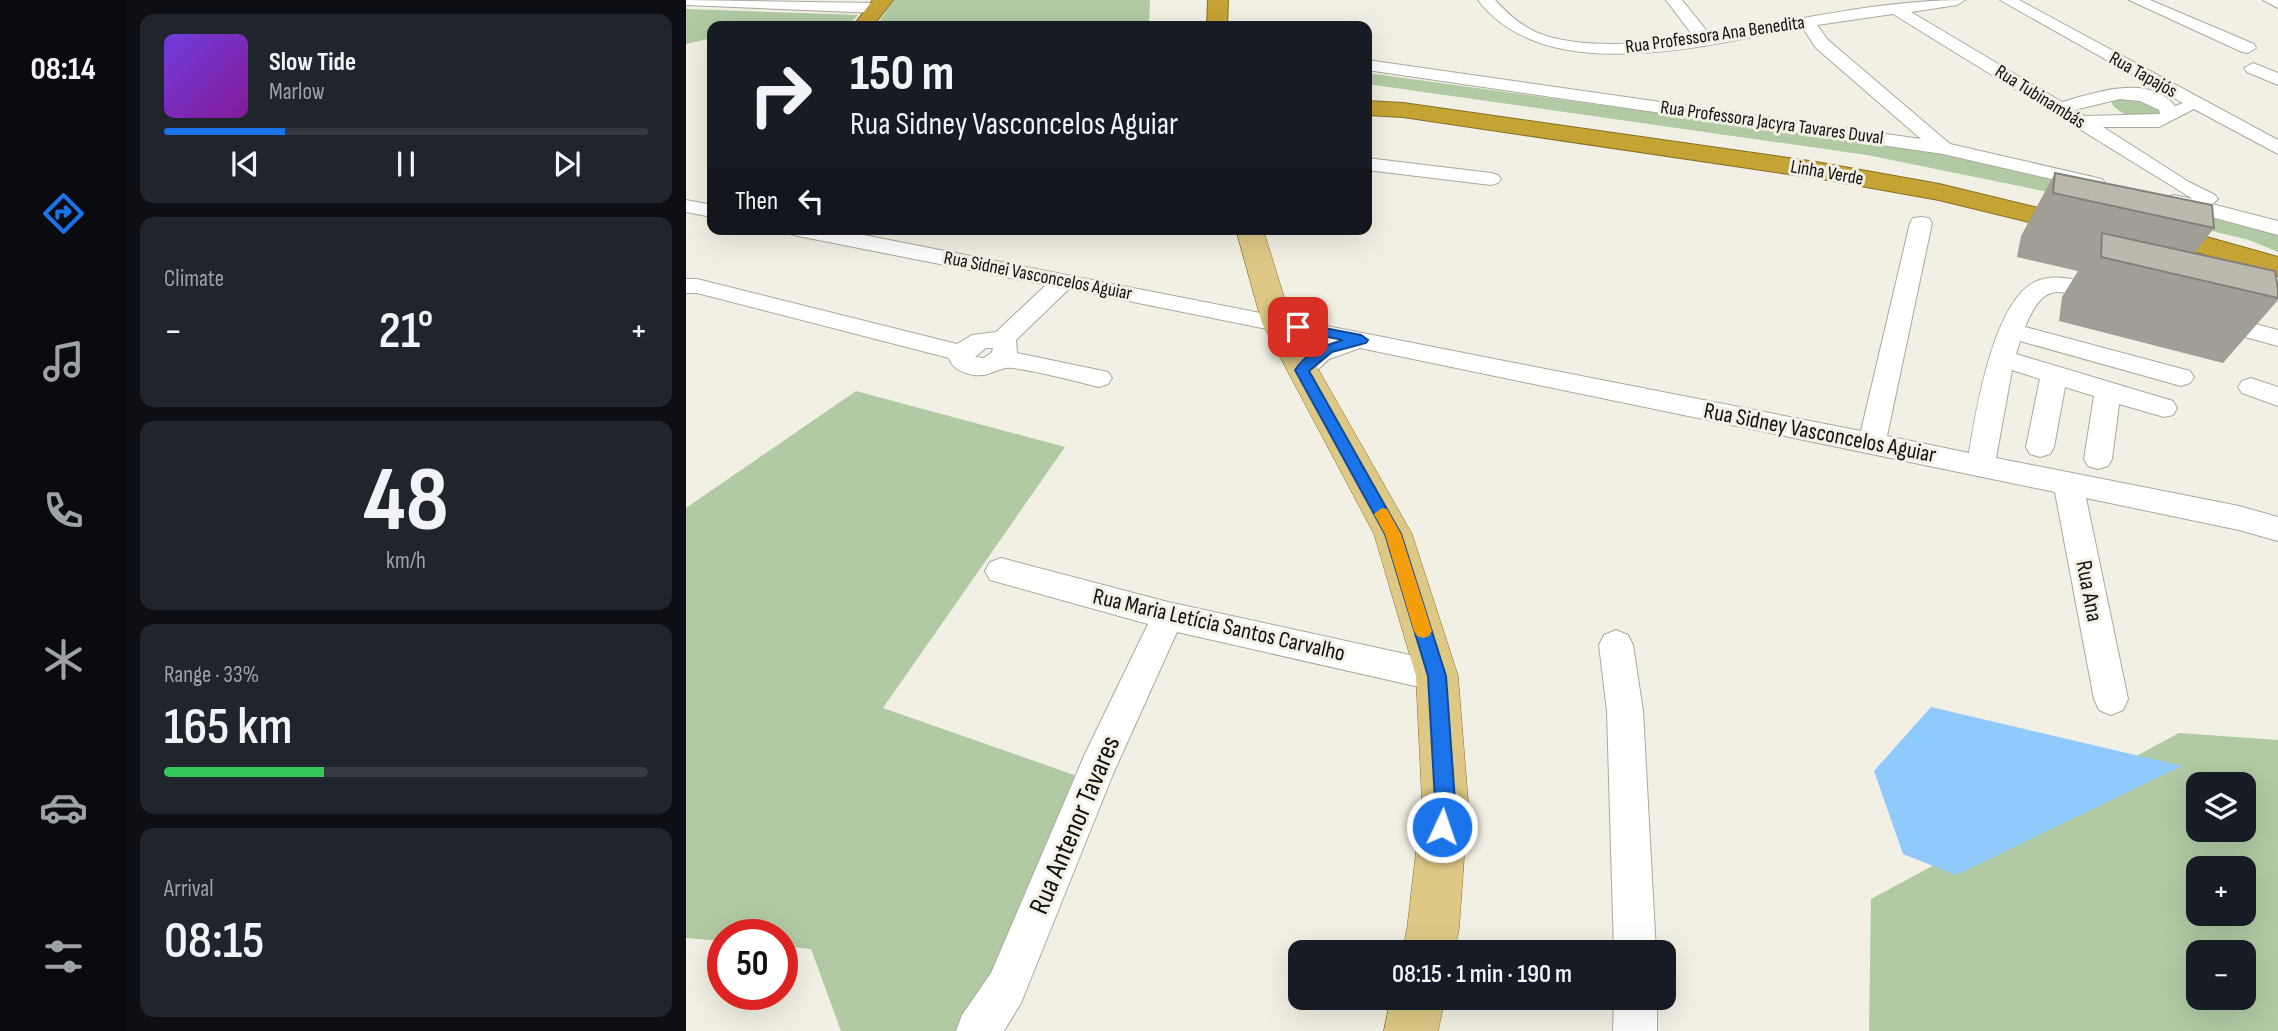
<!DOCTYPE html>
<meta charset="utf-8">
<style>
:root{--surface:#171b24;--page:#20242c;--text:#f1f3f6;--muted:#9ea1a6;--line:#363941;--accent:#1a73e8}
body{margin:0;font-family:"Sofia Sans Condensed",sans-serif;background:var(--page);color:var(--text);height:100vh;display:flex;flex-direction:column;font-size:26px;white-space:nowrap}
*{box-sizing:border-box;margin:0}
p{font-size:23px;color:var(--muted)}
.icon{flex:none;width:38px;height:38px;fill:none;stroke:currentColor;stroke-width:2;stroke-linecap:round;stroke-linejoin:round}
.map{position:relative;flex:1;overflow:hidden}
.panel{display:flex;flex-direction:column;gap:14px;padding:14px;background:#0d0f14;width:560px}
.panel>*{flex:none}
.hud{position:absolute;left:21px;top:21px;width:665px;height:214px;border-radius:14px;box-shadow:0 7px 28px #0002;background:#171b24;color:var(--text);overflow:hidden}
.tools{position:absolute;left:1500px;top:772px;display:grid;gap:14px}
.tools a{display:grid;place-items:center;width:70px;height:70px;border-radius:14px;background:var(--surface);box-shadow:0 7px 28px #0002;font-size:35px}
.speed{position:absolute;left:21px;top:919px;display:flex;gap:14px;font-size:35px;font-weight:700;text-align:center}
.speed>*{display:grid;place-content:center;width:91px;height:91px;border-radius:50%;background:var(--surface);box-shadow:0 7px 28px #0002;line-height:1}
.speed .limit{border:10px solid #d22;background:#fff;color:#111}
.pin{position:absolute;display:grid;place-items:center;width:60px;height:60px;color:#fff;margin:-30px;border-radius:14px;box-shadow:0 4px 10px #0006}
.me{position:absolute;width:77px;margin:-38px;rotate:3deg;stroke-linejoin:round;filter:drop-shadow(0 0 5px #0008)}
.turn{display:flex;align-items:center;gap:24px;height:147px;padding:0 28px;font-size:32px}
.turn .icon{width:91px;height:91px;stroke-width:2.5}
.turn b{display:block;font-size:49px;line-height:60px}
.then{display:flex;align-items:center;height:66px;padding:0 28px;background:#0003;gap:14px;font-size:26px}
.big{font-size:52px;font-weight:600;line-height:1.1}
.panel .card{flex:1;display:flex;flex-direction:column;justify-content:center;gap:10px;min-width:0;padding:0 24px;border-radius:14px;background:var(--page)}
.panel .dial{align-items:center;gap:0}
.dial b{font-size:91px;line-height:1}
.song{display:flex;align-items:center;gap:21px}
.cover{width:84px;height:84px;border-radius:10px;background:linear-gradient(135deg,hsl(260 70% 55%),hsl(290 70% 35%))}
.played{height:7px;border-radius:4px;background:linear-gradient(90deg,var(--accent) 25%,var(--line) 25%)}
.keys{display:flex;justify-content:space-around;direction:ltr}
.heat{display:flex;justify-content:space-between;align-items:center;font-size:38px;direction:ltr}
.charge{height:10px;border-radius:5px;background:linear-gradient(90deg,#34c759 33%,var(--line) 0)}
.trip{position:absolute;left:602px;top:940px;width:388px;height:70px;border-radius:14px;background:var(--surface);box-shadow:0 7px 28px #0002;font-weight:600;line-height:70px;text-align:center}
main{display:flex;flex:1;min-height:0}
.tab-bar{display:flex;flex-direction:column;width:126px;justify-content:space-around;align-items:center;background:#090b0e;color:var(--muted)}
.tab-bar .icon{width:49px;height:49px}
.tab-bar .active{color:var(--accent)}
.tab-bar b{font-size:32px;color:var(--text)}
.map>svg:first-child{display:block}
.green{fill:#b1caa3;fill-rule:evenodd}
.water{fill:#90cafc}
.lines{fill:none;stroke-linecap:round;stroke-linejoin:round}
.minor-casing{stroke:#aba89e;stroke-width:2}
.major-casing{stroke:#877027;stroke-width:1}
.highway-casing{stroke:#877027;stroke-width:2}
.minor{fill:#fff;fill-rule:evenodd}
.major{fill:#ddc886;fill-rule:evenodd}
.highway{fill:#c6a335;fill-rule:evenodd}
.wall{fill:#a19e96}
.building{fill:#bbb8ae;stroke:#83817a;stroke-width:2}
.route{fill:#1a73e8;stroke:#114b97;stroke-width:2}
.slow{fill:#f59e0b}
.labels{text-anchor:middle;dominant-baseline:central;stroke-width:6;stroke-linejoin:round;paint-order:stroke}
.far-street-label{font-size:19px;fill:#11100c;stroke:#f2efe4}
.street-label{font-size:23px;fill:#11100c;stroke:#f2efe4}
.near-street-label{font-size:28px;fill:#11100c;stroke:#f2efe4}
</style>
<main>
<nav class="tab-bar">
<b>08:14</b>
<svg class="icon active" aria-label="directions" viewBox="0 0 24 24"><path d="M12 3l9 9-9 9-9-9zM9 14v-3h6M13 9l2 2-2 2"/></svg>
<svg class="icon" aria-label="music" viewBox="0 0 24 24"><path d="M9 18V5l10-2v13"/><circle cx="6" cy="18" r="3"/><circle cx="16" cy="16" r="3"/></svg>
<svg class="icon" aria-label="phone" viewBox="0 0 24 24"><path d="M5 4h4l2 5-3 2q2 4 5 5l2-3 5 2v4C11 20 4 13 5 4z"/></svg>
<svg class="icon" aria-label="climate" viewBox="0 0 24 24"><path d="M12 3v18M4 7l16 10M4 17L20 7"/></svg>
<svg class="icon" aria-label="car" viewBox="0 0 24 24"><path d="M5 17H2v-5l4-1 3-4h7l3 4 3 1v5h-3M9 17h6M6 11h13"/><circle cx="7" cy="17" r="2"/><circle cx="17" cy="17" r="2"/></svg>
<svg class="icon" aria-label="filters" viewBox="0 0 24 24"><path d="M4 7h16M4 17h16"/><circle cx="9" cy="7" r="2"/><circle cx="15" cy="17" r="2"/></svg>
</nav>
<section class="panel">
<div class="card">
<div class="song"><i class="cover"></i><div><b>Slow Tide</b><p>Marlow</p></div></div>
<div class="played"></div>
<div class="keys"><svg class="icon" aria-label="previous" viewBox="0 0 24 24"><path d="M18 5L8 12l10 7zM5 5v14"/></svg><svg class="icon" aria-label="pause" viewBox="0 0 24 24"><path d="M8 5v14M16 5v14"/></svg><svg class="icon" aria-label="next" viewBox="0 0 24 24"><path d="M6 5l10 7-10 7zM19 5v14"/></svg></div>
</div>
<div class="card"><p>Climate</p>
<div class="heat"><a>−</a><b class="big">21°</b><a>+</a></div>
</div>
<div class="card dial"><b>48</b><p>km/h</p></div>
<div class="card"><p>Range · 33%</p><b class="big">165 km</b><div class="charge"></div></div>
<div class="card"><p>Arrival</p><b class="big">08:15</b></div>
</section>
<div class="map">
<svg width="1592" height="1031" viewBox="0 0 1592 1031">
<rect width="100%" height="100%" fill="#f2efe4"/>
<g class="green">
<path d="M208,0H464L463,26H190Z"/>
<path d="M0,9L172,15L162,26L84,22L69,26H26V38L0,44Z"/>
<path d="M681,73L1266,153L1558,222L1592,235V252L1563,240L1382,196L1181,155L681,84Z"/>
<path d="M1450,97L1472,107L1475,113C1460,121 1436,118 1426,104V100Z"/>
<path d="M170,391L379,447L197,708L394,777L321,968L275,1031H155L125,949L96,946V934H37V941L0,938V508Z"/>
<path d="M1493,733L1592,740V1031H1183L1185,899ZM1512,784H1558V830H1512ZM1512,868H1558V914H1512ZM1512,952H1558V998H1512Z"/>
</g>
<path class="water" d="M1245,707L1496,766L1270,875L1217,854L1188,771Z"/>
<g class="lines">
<g class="minor-casing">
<g id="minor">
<path d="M0,0L191,3L199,8L191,13L0,5Z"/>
<path d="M792,0H809C821,13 835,26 852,33C895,50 963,44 1008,37L980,0H996L1024,35C1108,21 1192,0 1279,0L1271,5L1225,12L1376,102C1408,93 1463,73 1489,106L1497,103L1314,0H1333L1592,140V154L1508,109L1473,127H1417L1503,182L1529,195L1532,199L1526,204L1592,221V235L1481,205L1478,201L1481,197L1488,195L1507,199L1207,14L1131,25L1142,40L1264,144L1416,179L1419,183L1416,187L1409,189L1257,154L681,70V60L1235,139L1130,48L1116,27C1024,45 859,89 792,0ZM1434,99L1454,101L1473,110L1474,114L1399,116L1388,110Z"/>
<path d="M1443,0H1464L1568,44L1570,48L1562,53L1556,52Z"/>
<path d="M1577,0H1592V8Z"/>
<path d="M1567,63L1592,73V85L1561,72L1558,68Z"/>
<path d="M681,158L805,173L812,175L815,179L812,183L805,185L681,170Z"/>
<path d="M0,200L26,205V217L0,212Z"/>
<path d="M1235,217L1243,218L1246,223L1201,436L1283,453C1290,411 1308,298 1351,281C1374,271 1407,285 1430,291L1434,296L1430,301C1389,312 1366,260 1339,327L1504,371L1508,377L1504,383L1495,386L1334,341L1330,354L1487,401L1491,408L1487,415L1478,417L1433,404L1426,459L1422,466L1412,469L1402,466L1398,459L1408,396L1379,387L1368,447L1364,454L1354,457L1344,454L1340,447L1354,379L1326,370L1310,458L1553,506L1592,517V541L1553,530L1400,498L1442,699L1437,710L1425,715L1413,710L1408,699L1369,492L674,348L643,359L625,376L616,379L607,376L603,370C612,355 624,347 640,341L383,289L330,340L331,353L422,372L426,378L422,384L413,387C397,383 331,366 320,368C309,370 301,377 288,375C277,373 266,369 263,358L11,293H0V279H11L271,344L286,335L310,332L360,285L112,236L104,234L101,229H147L1175,431L1224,223L1227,218ZM300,348H307L306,352L298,358L289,357Z"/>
<path d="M1528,313L1592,330V346L1519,326L1516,321L1519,316Z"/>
<path d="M1565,378L1592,387V406L1556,393L1552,387L1556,381Z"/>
<path d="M315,558L482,602L751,661L763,665L768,676L763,687L751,691L491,632L427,774L335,1003L318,1031H270L276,1015L305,973L398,756L462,624L304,580L299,571L304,562Z"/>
<path d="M930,630L942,635L947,645L957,711L970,952H928L921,711L913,645L918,635Z"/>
<path d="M928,998H971V1031H927Z"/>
</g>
</g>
<g class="major-casing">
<g id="major">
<path d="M550,229H577L606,323L726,534L772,676L782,801L773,929L768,952H716L721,929L736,801L730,676L688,534L576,323Z"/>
<path d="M705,998H759L752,1031H698Z"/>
</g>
</g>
<g class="highway-casing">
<g id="highway">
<path d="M187,0H207L187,26H167Z"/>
<path d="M522,0H542L541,26H521Z"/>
<path d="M681,101L717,103L1130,162L1253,184L1406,221L1410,227L1406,233L1396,235L1253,200L1130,178L717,117L681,115Z"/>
<path d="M1467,222L1592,257V276L1457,236L1453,230L1457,224Z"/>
</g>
</g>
<use href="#minor" class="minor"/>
<use href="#major" class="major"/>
<use href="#highway" class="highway"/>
</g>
<path class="wall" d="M1369,173L1528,228L1509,253L1592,289V300L1537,363L1373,321L1376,297L1392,271L1331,257L1335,236Z"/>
<g class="building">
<path d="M1369,173L1526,205L1528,228L1367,193Z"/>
<path d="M1416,233L1589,271L1592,289V298L1415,257Z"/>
</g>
<path class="route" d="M612,323L675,335L682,340L680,343L646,352L623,371L715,534L760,676L769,801L764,834L756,837L749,834L746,827L749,801L742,676L699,534L609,370C621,352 637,346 657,340L607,330L605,327Z"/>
<path class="slow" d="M696,508L701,509L715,534L746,631L743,636L737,638L731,636L728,631L699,534L688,514Z"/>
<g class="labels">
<g class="far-street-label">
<text transform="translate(1029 35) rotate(-8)">Rua Professora Ana Benedita</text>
<text transform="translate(1457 75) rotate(29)">Rua Tapajós</text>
<text transform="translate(1354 97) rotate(32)">Rua Tubinambás</text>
<text transform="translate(1086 123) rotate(8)">Rua Professora Jacyra Tavares Duval</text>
<text transform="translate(1141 173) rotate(10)">Linha Verde</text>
<text transform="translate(352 276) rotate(11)">Rua Sidnei Vasconcelos Aguiar</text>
</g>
<g class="street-label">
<text transform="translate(1134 433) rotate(11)">Rua Sidney Vasconcelos Aguiar</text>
<text transform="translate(1403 591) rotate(79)">Rua Ana</text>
<text transform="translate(533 625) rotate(13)">Rua Maria Letícia Santos Carvalho</text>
</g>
<g class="near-street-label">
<text transform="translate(389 825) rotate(-67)">Rua Antenor Tavares</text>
</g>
</g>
</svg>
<div class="tools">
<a><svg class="icon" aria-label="layers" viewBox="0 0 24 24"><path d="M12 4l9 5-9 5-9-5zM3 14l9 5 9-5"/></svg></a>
<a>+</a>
<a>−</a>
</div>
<div class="speed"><div class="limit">50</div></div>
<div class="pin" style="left:612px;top:327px;background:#d93025"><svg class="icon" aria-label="arrive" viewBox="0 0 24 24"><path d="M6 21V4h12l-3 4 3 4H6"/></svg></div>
<svg class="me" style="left:756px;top:827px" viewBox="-20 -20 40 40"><circle r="17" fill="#1a73e8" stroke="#fff" stroke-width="3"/><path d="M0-11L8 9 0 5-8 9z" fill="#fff"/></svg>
<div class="trip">08:15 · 1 min · 190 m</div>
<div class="hud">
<div class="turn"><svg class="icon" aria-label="right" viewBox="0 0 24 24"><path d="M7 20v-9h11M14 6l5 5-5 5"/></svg><div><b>150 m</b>Rua Sidney Vasconcelos Aguiar</div></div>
<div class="then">Then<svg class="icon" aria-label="left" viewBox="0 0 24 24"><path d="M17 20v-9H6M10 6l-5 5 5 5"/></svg></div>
</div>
</div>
</main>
